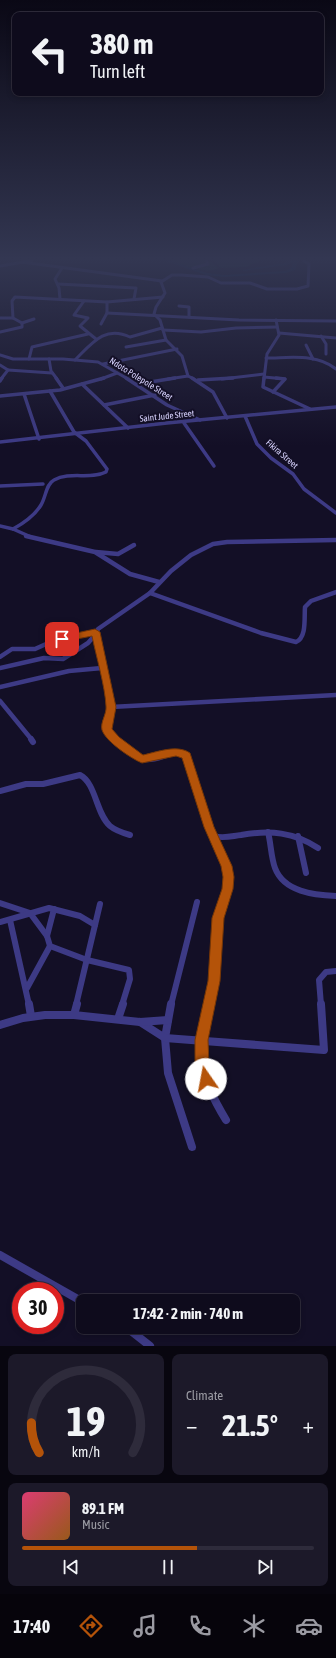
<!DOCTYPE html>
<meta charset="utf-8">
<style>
:root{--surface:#0e0b1c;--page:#1c1929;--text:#f1f3f6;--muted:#9b9ba3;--line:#2e2b3b;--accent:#b45309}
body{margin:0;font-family:"Asap Condensed",sans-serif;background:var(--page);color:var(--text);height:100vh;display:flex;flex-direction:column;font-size:15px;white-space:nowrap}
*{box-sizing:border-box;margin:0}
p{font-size:13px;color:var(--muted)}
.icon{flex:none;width:22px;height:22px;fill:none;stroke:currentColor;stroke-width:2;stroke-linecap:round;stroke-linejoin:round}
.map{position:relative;height:1346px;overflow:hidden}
.details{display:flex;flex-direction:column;gap:8px;padding:8px;background:#08060f;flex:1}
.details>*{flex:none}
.banner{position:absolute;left:12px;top:12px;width:312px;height:84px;border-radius:8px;box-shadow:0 2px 6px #0003,0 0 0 1px var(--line);background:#0e0b1c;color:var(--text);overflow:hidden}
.speed{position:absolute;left:12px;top:1282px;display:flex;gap:8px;font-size:20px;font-weight:700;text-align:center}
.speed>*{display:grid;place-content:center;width:52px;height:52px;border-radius:50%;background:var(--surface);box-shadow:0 2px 6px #0003,0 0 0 1px var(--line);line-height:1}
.speed .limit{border:6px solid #d22;background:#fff;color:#111}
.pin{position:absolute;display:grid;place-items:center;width:34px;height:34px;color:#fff;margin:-17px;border-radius:8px;box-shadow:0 2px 6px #0006}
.me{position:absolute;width:44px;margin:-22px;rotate:348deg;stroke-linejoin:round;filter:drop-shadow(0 0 3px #0008)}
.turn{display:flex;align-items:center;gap:14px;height:84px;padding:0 12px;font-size:18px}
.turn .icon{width:52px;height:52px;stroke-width:2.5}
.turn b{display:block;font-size:28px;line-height:34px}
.big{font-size:30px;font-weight:700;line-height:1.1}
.details .card{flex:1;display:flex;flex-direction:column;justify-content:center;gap:6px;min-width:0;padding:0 14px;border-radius:8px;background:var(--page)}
.details .dial{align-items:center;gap:0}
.dial svg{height:104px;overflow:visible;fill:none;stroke:var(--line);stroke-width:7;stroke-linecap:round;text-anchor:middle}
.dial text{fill:var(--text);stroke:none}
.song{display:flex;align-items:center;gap:12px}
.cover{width:48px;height:48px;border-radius:6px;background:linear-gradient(135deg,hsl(340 70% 55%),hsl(30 70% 35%))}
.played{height:4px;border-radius:2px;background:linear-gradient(90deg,var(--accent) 60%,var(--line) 60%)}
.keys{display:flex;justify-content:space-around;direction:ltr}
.heat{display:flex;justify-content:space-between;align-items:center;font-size:22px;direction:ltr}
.details .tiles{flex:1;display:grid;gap:8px;grid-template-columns:1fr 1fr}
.card:last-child{grid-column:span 2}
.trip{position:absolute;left:76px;top:1294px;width:224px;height:40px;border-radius:8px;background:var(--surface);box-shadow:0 2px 6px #0003,0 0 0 1px var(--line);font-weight:700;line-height:40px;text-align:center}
.tab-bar{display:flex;height:64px;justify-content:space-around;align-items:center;background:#06040b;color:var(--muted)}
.tab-bar .icon{width:28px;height:28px}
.tab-bar .on{color:var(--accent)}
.tab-bar b{font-size:18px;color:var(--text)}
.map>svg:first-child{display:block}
.green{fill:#12302f}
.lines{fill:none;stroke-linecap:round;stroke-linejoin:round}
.river{fill:#0a1f44;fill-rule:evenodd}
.minor-far4{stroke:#3d3a85;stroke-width:3}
.minor-far3{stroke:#3d3a85;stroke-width:3.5}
.minor-far2{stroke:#3d3a85;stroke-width:4.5}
.minor-far1{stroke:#3d3a85;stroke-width:6}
.minor{stroke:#3d3a85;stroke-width:8}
.route{fill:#b45309;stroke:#753606}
.labels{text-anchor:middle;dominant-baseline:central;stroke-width:4;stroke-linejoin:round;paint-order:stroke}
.far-street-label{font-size:9px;fill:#d9d4ff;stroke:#130f26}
</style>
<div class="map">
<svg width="336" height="1346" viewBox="0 0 336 1346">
<rect width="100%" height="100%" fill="#130f26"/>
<g class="green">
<path d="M159,257H204L219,268C205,276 174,262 159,257Z"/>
<path d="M210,257H281L282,259L265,258L246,267L221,268Z"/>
</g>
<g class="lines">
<path class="river" d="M154,257H161L207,273L224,275L285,271L291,268L293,263L286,265L244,271L242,270L285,263L295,259L294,257H298L299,260L295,270L286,273L224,277L206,275Z"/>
<g class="minor-far4">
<path d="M22,262L162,281"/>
<path d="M0,266L29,261L37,257"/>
<path d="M193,268L208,264L205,257"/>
<path d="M58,284L136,288L134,299"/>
<path d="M60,299L59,288L55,279L62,268"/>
<path d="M84,301L74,315L88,318L80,326L96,339"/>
<path d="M179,306L189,307V317"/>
<path d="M107,313L239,320L336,321"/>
<path d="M0,318H13"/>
<path d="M22,323L34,319"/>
<path d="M101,324L107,313V302"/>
<path d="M163,330L201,332L236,328L277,327"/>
<path d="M0,332L22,327V323L13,318L12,301L15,297L107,302L163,297"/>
<path d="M279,333L336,338"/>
<path d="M321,336L326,344V354"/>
<path d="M306,345L313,359"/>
<path d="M126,347L166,340"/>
<path d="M0,355L13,359H63L98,362L128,379"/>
<path d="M266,358C289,358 317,353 336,369"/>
<path d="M29,359L32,347L88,334"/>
<path d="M49,359L51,371L57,379"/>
<path d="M75,360C92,343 105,325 130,337L162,328"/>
<path d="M103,364L177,349"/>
<path d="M0,365L8,370L1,379"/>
<path d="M8,370L52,373"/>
<path d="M264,377L285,379"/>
<path d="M101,379L117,373"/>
<path d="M168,379L188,376"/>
<path d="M194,379L188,376L182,356L166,340L160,320L154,314L156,307L165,293L161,282L172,275H181L208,277L221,283H250L267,289H297L308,286L309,264L304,261"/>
<path d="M222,379L264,374"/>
<path d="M264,379L267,354L279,335L276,320"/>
</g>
<g class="minor-far3">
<path d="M56,378L63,388"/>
<path d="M126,378L167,405L200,420"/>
<path d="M192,378L213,392L227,418"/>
<path d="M264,378L263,387L310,409"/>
<path d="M198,380L233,378"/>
<path d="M0,381L2,378"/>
<path d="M82,384L128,428"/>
<path d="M138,384L175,378"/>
<path d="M273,392L285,379L276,378"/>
<path d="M24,394L39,439"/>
<path d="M0,396L60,390L104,378"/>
<path d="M104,405L155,395"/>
<path d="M245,416L257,444L271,458L293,474L304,489L336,513"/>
<path d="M184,423L214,466"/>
<path d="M0,442L167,423L336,407"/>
<path d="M0,486L43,484"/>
<path d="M0,526L13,529L31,537"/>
<path d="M13,529C24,523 35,515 41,505C46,497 46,484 54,480C70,471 90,480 106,472L107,469L86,441L74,432L50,391"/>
</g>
<g class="minor-far2">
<path d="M26,536L95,552L130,574L159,582"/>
<path d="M96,552L118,554L134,545"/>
<path d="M150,593L261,633L296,642C307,637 304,618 305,607L311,601L336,592"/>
<path d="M0,657L12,649H35L55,640L95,632"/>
<path d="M0,668L44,658L63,659L88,643L95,635"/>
<path d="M0,687L69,671L102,668"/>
<path d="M0,701L32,740"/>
<path d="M111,707L336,695"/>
<path d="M117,740L107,730L111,707L95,635L98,629L150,593L171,571L191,555L213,544L227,542L336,540"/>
</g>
<g class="minor-far1">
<path d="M31,739L33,742"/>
<path d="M116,739C123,747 133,757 144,759C159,762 171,748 186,755L209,827L214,836C223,839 232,836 241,835C270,830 294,832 318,848"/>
<path d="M0,791L26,784H43L80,775C96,783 96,814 110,826C116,831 123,833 130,835"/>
<path d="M268,832C271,844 271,857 275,868C284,892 314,895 336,896"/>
<path d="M298,836L306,873"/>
<path d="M0,903L30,913L47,936"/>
<path d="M54,909L47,936L50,946L87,960L129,970L130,979L122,1005"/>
<path d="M10,920L29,1005"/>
<path d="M0,922L49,908L80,916L95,925"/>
<path d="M27,988L50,946"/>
<path d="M76,1005L100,904"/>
<path d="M171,1005L197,902"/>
<path d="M209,1005L215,973L219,916L228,884L225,863L214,836"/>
<path d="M321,1005L319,980L326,972L336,971"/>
</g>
<g class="minor">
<path d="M29,1004L31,1016"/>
<path d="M171,1004L165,1038L168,1073L192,1147"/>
<path d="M209,1004C196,1055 198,1074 226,1120"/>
<path d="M74,1015L77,1004"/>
<path d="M118,1019L123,1004"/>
<path d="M140,1022L165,1038L324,1050L321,1004"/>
<path d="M0,1025L23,1018L45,1015H74L140,1022L168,1020"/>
<path d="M0,1255L83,1302"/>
<path d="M126,1327L150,1346"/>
</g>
</g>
<linearGradient id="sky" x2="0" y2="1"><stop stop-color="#0a0815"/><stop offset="0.58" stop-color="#333752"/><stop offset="1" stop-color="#333752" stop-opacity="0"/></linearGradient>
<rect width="336" height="446" fill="url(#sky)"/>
<path class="route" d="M95,629L100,632L116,707L112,729L119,737L143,755C157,752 177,744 190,753L214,827L232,866L234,877L233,889L224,918L220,981L208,1040L209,1066L212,1079L210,1084L206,1086L201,1084L195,1066V1040L208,981L212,918L222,889L223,877L221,866L204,827L182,758L176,756L142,763C132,759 106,742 102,730C100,722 107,714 106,706C105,686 96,656 92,636L62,642L58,639L62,636Z"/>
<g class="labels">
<g class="far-street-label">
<text transform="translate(141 379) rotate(32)">Ndoto Polepole Street</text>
<text transform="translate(167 416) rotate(-6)">Saint Jude Street</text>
<text transform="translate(282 454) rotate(41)">Fikira Street</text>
</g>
</g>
</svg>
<div class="speed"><div class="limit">30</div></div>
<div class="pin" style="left:62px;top:639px;background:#d93025"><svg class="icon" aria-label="arrive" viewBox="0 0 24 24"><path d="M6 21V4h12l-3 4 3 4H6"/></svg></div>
<svg class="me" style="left:206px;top:1079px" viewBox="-20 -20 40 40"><circle r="19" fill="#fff"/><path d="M0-13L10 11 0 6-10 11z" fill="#b45309"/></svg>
<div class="trip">17:42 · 2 min · 740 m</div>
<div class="banner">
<div class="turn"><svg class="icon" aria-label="left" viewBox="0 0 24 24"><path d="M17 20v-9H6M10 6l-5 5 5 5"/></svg><div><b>380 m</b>Turn left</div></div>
</div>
</div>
<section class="details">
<div class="tiles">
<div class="card dial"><svg viewBox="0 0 100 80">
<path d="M14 69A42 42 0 1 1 86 69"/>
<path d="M14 69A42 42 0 0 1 8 46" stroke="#b45309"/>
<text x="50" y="56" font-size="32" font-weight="700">19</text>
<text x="50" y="72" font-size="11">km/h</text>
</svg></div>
<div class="card"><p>Climate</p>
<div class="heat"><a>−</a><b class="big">21.5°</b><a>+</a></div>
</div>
<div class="card">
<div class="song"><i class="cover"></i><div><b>89.1 FM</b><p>Music</p></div></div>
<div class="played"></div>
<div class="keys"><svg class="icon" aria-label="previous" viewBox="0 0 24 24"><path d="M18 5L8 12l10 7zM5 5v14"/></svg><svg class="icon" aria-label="pause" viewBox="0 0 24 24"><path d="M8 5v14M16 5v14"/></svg><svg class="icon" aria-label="next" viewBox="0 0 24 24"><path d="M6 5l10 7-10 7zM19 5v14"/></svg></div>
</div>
</div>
</section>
<nav class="tab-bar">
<b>17:40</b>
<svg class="icon on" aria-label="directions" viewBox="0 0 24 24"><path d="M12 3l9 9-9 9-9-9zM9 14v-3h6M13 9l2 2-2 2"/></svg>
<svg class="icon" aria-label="music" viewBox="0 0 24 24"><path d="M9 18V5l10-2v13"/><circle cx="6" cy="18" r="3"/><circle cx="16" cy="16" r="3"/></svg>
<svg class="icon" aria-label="phone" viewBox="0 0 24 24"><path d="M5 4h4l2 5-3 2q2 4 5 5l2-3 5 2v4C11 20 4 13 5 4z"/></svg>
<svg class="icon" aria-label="climate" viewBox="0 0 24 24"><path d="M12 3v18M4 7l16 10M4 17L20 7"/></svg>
<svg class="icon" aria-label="car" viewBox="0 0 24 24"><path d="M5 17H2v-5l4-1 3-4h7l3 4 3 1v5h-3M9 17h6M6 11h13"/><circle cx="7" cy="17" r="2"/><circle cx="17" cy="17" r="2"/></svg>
</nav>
